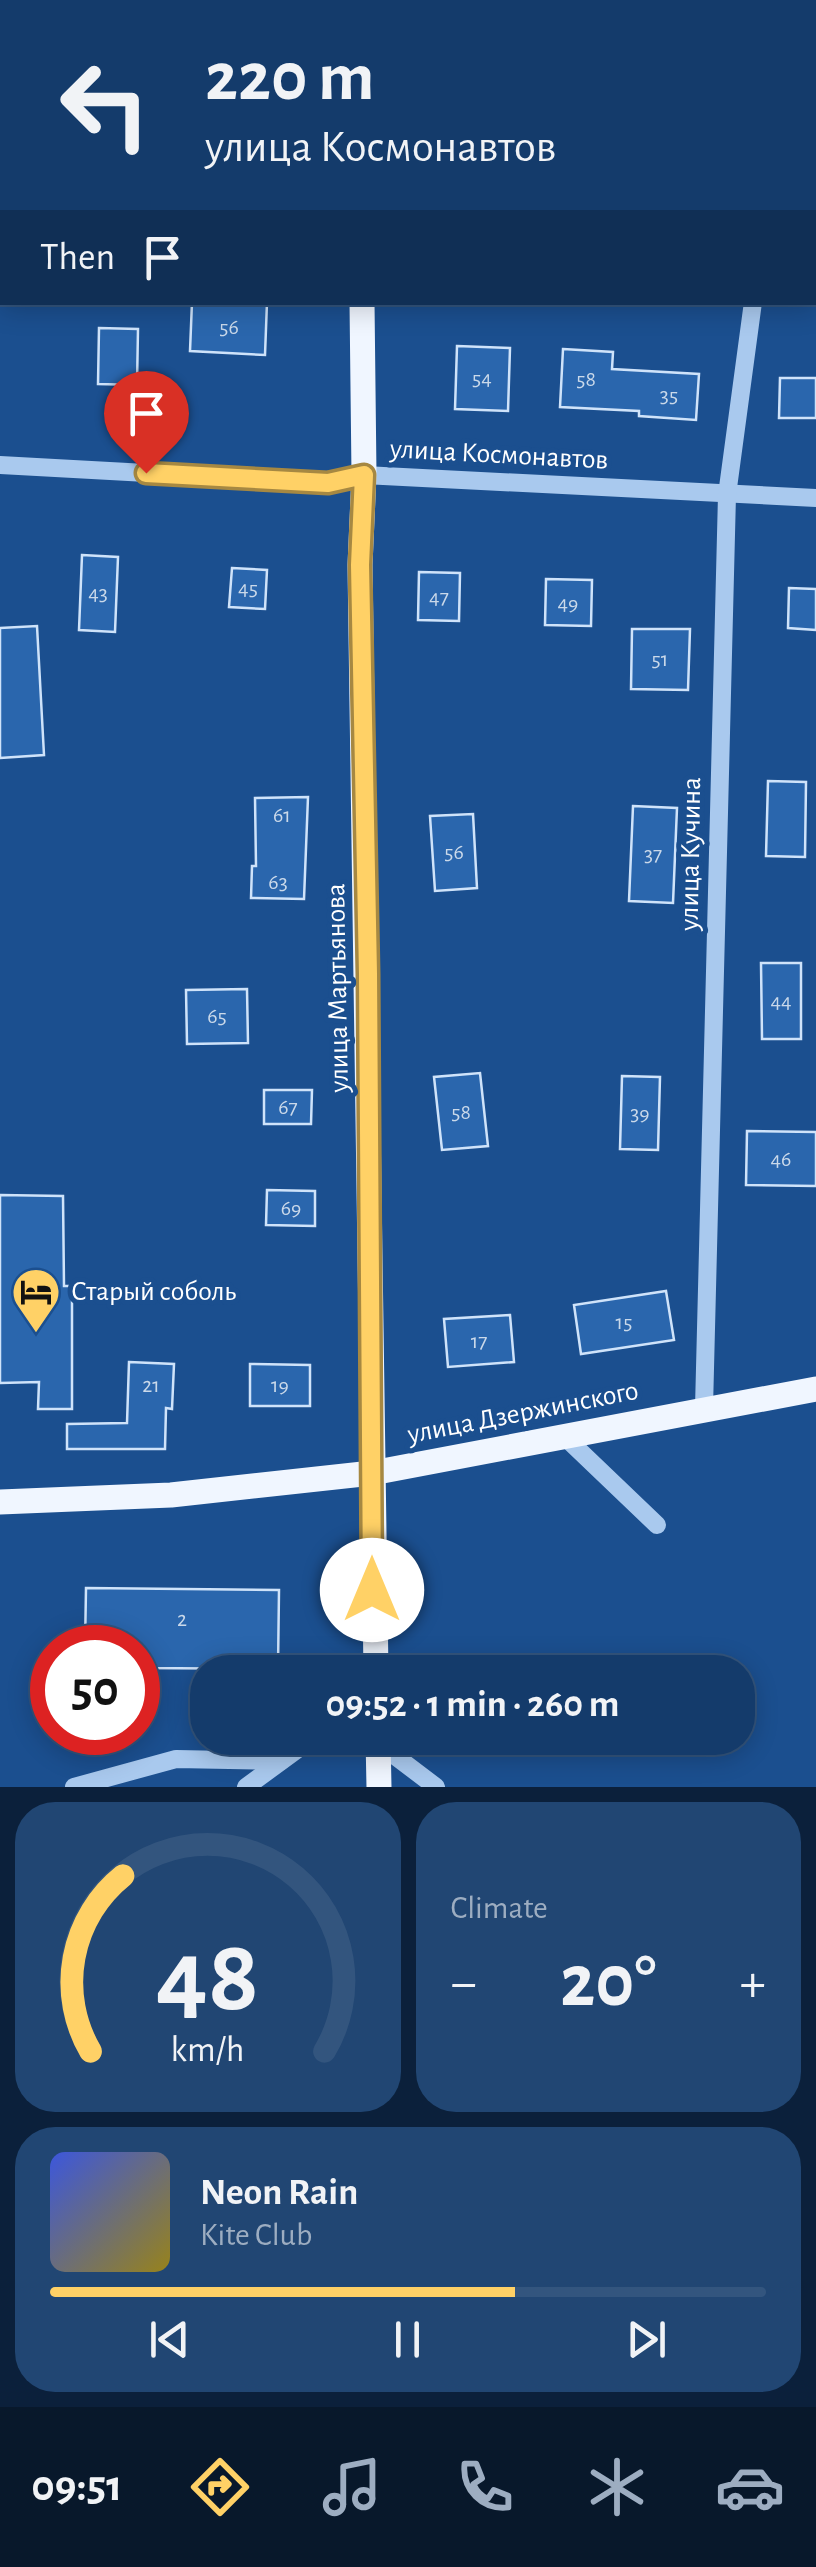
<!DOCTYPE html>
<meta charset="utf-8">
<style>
:root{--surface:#143b6b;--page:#214673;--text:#f1f3f6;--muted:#9dadc1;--line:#33557e;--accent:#ffd166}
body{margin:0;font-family:"Alegreya Sans",sans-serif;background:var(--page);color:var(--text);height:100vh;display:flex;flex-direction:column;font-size:38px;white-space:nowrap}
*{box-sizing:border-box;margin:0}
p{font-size:32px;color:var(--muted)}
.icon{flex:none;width:55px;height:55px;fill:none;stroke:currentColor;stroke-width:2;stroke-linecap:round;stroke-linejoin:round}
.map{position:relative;height:1787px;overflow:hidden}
.drawer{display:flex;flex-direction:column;gap:15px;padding:15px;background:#0b203b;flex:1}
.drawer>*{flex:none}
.banner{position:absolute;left:0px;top:0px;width:818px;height:305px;box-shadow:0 5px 25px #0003,0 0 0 2px var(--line);background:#143b6b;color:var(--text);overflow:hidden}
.speed{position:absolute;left:30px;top:1625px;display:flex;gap:20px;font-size:50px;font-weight:700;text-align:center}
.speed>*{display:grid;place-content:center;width:130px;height:130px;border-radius:50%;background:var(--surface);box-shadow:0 5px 25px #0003,0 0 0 2px var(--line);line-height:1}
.speed .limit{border:15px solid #d22;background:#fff;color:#111}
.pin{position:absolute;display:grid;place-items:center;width:85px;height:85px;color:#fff;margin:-102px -42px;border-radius:50% 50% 50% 0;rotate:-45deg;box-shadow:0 0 10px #0007}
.pin .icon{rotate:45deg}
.me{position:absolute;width:110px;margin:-55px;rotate:0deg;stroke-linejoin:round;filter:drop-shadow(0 0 8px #0008)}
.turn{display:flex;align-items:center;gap:35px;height:210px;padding:0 40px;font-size:45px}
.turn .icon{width:130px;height:130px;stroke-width:2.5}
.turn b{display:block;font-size:70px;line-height:85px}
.then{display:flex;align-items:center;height:95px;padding:0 40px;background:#0003;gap:20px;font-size:38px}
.big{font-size:75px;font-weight:600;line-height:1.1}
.drawer .widget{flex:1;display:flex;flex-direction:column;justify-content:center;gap:15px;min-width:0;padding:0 35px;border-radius:40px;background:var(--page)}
.drawer .dial{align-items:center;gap:0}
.dial svg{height:260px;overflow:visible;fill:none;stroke:var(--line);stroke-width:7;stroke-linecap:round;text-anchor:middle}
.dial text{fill:var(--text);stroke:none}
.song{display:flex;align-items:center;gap:30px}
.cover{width:120px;height:120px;border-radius:15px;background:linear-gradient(135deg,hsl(230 70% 55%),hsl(50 70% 35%))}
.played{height:10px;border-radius:5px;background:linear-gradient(90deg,var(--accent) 65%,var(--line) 65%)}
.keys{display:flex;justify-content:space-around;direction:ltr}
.heat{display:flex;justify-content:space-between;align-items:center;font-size:55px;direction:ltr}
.drawer .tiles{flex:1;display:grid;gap:15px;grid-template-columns:1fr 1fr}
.widget:last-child{grid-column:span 2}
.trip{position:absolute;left:190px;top:1655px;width:565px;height:100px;border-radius:40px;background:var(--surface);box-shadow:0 5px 25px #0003,0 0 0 2px var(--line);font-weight:600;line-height:100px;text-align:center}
.tabs{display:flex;height:160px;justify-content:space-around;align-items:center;background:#08182b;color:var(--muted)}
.tabs .icon{width:70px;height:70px}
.tabs .current{color:var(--accent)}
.tabs b{font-size:45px;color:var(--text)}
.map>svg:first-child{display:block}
.building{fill:#2a66ad;stroke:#cfe3fa;stroke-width:2.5}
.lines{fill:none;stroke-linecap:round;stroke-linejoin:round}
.minor{stroke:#a9c9ee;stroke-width:18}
.major{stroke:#f0f6ff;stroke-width:25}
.route-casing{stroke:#a68842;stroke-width:25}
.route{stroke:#ffd166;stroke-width:18}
.labels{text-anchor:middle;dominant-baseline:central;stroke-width:10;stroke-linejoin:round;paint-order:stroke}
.number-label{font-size:22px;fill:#cad9ea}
.street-label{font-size:28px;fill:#fff;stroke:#1b4f8f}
.poi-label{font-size:28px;fill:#fff;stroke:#1b4f8f;text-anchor:start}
</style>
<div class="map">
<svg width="816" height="1787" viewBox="0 0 816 1787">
<rect width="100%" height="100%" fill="#1b4f8f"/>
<g class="building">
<path d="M192,302H267L265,355L190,351Z"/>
<path d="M99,328L138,329L137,385L98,384Z"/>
<path d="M457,346L510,348L508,411L455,409Z"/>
<path d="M563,349L613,352L612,369L699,374L696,420L639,416V411L560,407Z"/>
<path d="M780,378H816V418H779Z"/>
<path d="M82,555L118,557L115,632L79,630Z"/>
<path d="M232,568L267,570L265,609L229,607Z"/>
<path d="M419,572L460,573L459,621L418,620Z"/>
<path d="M546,579L592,580L591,626L545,625Z"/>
<path d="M789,588L816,589V630L788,628Z"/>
<path d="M37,626L44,755L0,758V628Z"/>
<path d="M632,629H690L688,690L631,689Z"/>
<path d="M768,781L806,782L805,857L766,856Z"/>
<path d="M308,797L304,899L251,898L252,866H256L255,798Z"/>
<path d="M633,806L677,808L673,903L629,901Z"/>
<path d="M473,814L477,888L435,891L430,816Z"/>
<path d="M761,963H801V1039H762Z"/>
<path d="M247,989L248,1043L187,1044L186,990Z"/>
<path d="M480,1073L488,1146L442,1150L434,1077Z"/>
<path d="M622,1076L660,1077L658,1150L620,1149Z"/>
<path d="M264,1090H312L311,1124H264Z"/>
<path d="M747,1131L816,1132V1186L746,1185Z"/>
<path d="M267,1190L315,1191V1226L266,1225Z"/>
<path d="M0,1195L63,1196L64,1286H72V1409H38L39,1382L0,1383Z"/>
<path d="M666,1291L674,1340L581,1354L574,1305Z"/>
<path d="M510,1315L514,1362L448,1367L444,1319Z"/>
<path d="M129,1362L174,1364L172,1409L166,1408L165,1449H67V1424L127,1423Z"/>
<path d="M250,1364L310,1365V1406H250Z"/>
<path d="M86,1588L279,1590L278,1669L138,1668V1648H85Z"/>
</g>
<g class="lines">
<g class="minor">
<path d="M792,2V0"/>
<path d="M0,465L328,483L364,475L816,498"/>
<path d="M704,1408L727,495L753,302"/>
<path d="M564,1436L657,1525"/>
<path d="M378,1743L436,1787"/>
<path d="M74,1787L176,1759L281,1761"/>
<path d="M246,1787L313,1738"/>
</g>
<g class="major">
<path d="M358,0V2"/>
<path d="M362,302L364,475L360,565L376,1672"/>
<path d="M0,1502L171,1495L372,1473L816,1389"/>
<path d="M378,1738L379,1787"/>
</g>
</g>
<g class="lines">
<g class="route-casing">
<path id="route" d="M146,473L328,483L364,475L360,565L368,974L372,1590"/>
</g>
<use href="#route" class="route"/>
</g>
<defs>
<g id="hotel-pin" transform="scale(2.5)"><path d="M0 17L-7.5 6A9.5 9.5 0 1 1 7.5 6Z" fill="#ffd166" stroke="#1b4f8f"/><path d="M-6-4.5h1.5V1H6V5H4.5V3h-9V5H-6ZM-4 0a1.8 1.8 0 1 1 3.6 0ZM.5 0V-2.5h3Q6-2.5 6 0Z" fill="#111"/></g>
</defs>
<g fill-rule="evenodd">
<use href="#hotel-pin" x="36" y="1292"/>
</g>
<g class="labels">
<g class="number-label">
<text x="229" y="327">56</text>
<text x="482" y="378">54</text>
<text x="586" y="379">58</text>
<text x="669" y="395">35</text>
<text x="248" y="588">45</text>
<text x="98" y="593">43</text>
<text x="439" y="597">47</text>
<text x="568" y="603">49</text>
<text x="660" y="659">51</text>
<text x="282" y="815">61</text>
<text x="454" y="852">56</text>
<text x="653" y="854">37</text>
<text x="278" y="882">63</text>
<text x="781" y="1001">44</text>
<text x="217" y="1016">65</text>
<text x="288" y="1107">67</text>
<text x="461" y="1112">58</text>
<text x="640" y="1113">39</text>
<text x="781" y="1159">46</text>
<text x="291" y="1208">69</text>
<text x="624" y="1322">15</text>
<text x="479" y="1341">17</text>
<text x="151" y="1385">21</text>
<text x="280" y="1385">19</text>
<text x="182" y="1619">2</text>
</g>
<g class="street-label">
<text transform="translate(499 455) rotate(3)">улица Космонавтов</text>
<text transform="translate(691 854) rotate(-89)">улица Кучина</text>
<text transform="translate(338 988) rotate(-91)">улица Мартьянова</text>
<text transform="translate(523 1413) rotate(-11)">улица Дзержинского</text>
</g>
<g class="poi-label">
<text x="71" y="1292">Старый соболь</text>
</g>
</g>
</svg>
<div class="speed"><div class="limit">50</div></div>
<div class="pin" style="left:146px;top:473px;background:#d93025"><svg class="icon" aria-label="arrive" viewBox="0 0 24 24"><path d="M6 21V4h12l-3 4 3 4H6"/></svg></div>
<svg class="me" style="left:372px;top:1590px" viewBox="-20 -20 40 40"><circle r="19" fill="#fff"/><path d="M0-13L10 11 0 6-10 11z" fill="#ffd166"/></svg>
<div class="trip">09:52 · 1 min · 260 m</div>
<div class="banner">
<div class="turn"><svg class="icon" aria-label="left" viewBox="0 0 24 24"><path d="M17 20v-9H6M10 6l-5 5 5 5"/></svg><div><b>220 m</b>улица Космонавтов</div></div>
<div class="then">Then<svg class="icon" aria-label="arrive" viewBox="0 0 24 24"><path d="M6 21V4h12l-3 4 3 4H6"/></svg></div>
</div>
</div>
<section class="drawer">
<div class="tiles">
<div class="widget dial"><svg viewBox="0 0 100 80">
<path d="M14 69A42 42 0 1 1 86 69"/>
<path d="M14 69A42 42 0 0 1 24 15" stroke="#ffd166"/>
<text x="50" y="56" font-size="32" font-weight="700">48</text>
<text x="50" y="72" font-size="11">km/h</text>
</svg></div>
<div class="widget"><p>Climate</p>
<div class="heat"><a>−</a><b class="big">20°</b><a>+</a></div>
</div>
<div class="widget">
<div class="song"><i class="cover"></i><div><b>Neon Rain</b><p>Kite Club</p></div></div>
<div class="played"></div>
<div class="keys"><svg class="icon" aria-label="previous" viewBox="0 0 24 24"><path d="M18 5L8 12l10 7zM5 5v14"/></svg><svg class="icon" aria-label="pause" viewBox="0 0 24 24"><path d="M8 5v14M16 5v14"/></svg><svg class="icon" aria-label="next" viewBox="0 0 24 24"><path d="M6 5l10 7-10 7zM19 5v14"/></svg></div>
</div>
</div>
</section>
<nav class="tabs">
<b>09:51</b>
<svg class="icon current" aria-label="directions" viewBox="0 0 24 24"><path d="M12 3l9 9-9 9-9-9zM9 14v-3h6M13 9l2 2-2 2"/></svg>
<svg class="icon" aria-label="music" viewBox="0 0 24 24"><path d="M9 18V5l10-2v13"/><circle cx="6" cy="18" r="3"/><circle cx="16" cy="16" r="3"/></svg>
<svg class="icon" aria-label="phone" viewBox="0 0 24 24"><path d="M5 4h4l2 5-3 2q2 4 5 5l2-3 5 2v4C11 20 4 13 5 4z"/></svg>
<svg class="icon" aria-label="climate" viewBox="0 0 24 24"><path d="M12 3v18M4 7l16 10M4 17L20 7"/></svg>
<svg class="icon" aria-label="car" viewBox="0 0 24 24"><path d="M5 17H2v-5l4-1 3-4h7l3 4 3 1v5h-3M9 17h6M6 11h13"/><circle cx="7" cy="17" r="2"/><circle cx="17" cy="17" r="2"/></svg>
</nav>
